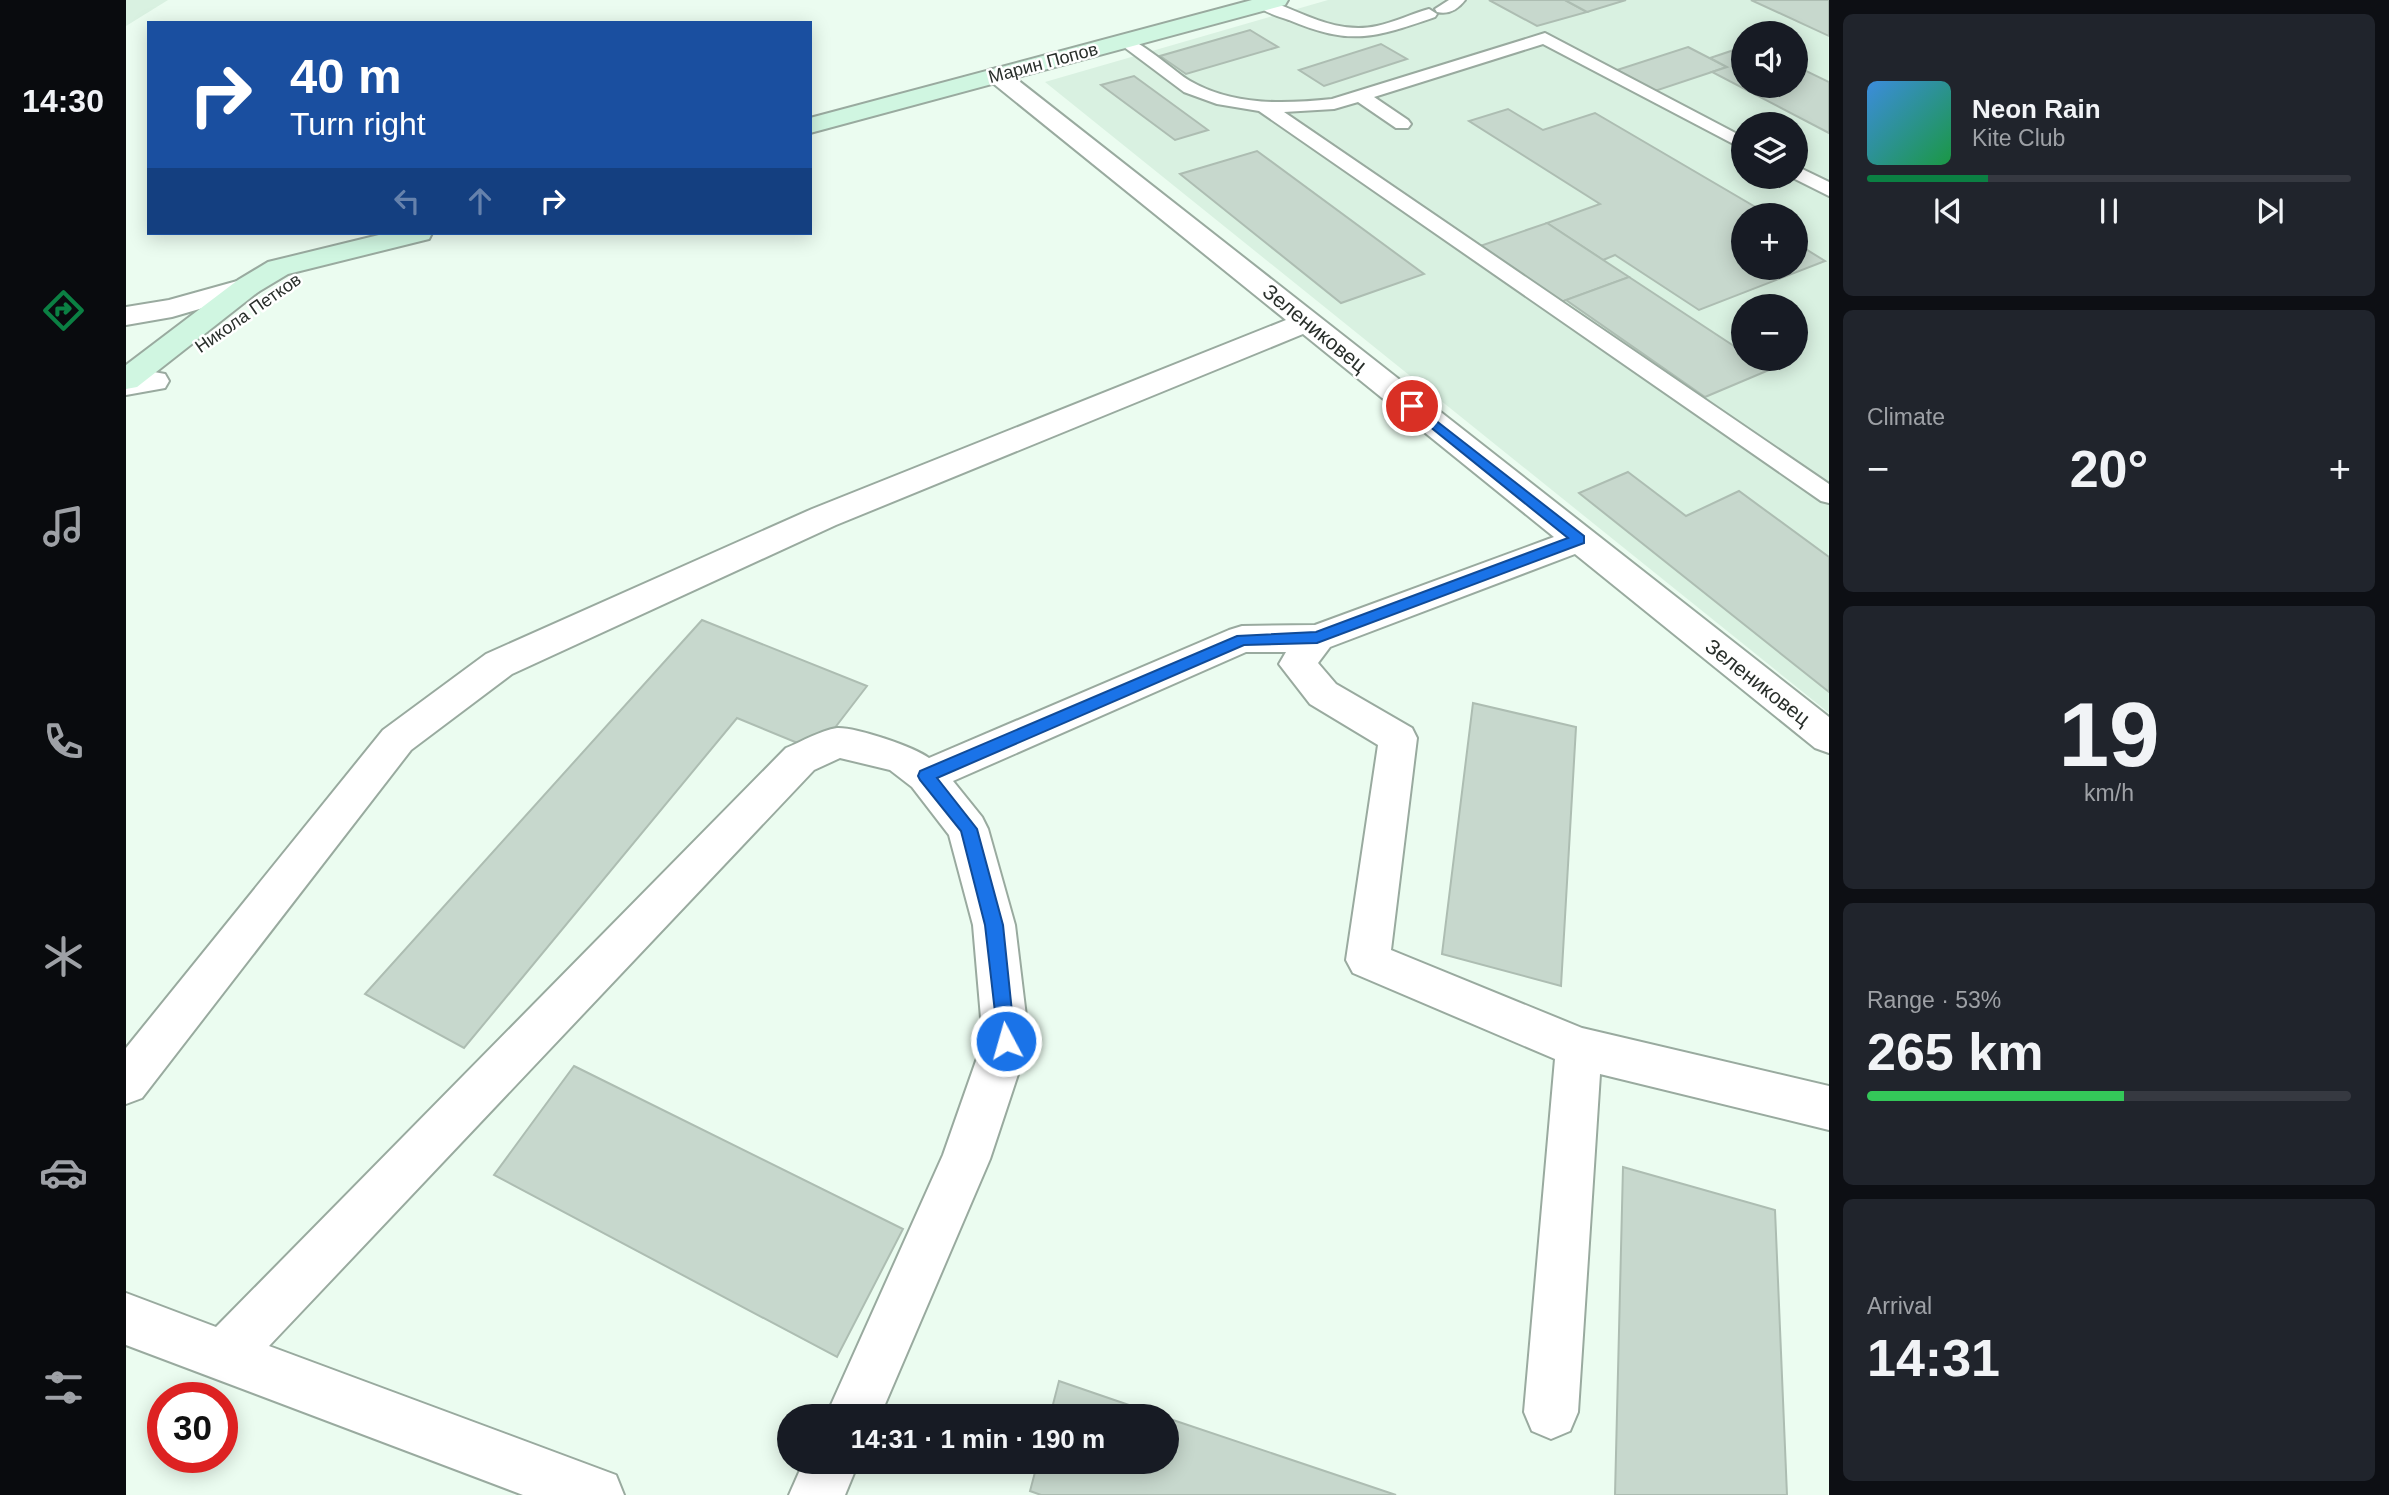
<!DOCTYPE html>
<meta charset="utf-8">
<style>
:root{--surface:#171b24;--page:#20242c;--text:#f1f3f6;--muted:#9ea1a6;--line:#363941;--accent:#0b8043}
body{margin:0;font-family:Helvetica,sans-serif;background:var(--page);color:var(--text);height:100vh;display:flex;flex-direction:column;font-size:26px;white-space:nowrap}
*{box-sizing:border-box;margin:0}
p{font-size:23px;color:var(--muted)}
.icon{flex:none;width:38px;height:38px;fill:none;stroke:currentColor;stroke-width:2;stroke-linecap:round;stroke-linejoin:round}
.map{position:relative;flex:1;overflow:hidden}
.sheet{display:flex;flex-direction:column;gap:14px;padding:14px;background:#0d0f14;width:560px}
.sheet>*{flex:none}
.banner{position:absolute;left:21px;top:21px;width:665px;height:214px;border-radius:0px;box-shadow:0 4px 18px #0003;background:#1a4fa0;color:#fff;overflow:hidden}
.fabs{position:absolute;left:1605px;top:21px;display:grid;gap:14px}
.fabs a{display:grid;place-items:center;width:77px;height:77px;border-radius:50%;background:var(--surface);box-shadow:0 4px 18px #0003;font-size:35px}
.speed{position:absolute;left:21px;top:1382px;display:flex;gap:14px;font-size:35px;font-weight:700;text-align:center}
.speed>*{display:grid;place-content:center;width:91px;height:91px;border-radius:50%;background:var(--surface);box-shadow:0 4px 18px #0003;line-height:1}
.speed .limit{border:10px solid #d22;background:#fff;color:#111}
.pin{position:absolute;display:grid;place-items:center;width:60px;height:60px;color:#fff;margin:-30px;border:4px solid #fff;border-radius:50%;box-shadow:0 2px 7px #0007}
.me{position:absolute;width:77px;margin:-38px;rotate:354deg;stroke-linejoin:round;filter:drop-shadow(0 0 5px #0008)}
.turn{display:flex;align-items:center;gap:24px;height:147px;padding:0 28px;font-size:32px}
.turn .icon{width:91px;height:91px;stroke-width:2.5}
.turn b{display:block;font-size:49px;line-height:60px}
.lanes{display:flex;align-items:center;height:66px;padding:0 28px;background:#0003;justify-content:center;gap:35px;direction:ltr}
.lanes .off{opacity:.35}
.big{font-size:52px;font-weight:600;line-height:1.1}
.sheet .tile{flex:1;display:flex;flex-direction:column;justify-content:center;gap:10px;min-width:0;padding:0 24px;border-radius:10px;background:var(--page)}
.sheet .dial{align-items:center;gap:0}
.dial b{font-size:91px;line-height:1}
.song{display:flex;align-items:center;gap:21px}
.cover{width:84px;height:84px;border-radius:10px;background:linear-gradient(135deg,hsl(210 70% 55%),hsl(140 70% 35%))}
.played{height:7px;border-radius:4px;background:linear-gradient(90deg,var(--accent) 25%,var(--line) 25%)}
.keys{display:flex;justify-content:space-around;direction:ltr}
.heat{display:flex;justify-content:space-between;align-items:center;font-size:38px;direction:ltr}
.charge{height:10px;border-radius:5px;background:linear-gradient(90deg,#34c759 53%,var(--line) 0)}
.trip{position:absolute;left:651px;top:1404px;width:402px;height:70px;border-radius:35px;background:var(--surface);box-shadow:0 4px 18px #0003;font-weight:600;line-height:70px;text-align:center}
main{display:flex;flex:1;min-height:0}
.tab-bar{display:flex;flex-direction:column;width:126px;justify-content:space-around;align-items:center;background:#090b0e;color:var(--muted)}
.tab-bar .icon{width:49px;height:49px}
.tab-bar .selected{color:var(--accent)}
.tab-bar b{font-size:32px;color:var(--text)}
.map>svg:first-child{display:block}
.built{fill:#d9f1e1;fill-rule:evenodd}
.building{fill:#c7d8cd;stroke:#adbdb2;stroke-width:2}
.lines{fill:none;stroke-linecap:round;stroke-linejoin:round}
.lane-casing{stroke:#99aa9f;stroke-width:4}
.street-casing{stroke:#99aa9f;stroke-width:4}
.secondary-casing{stroke:#99aa9f;stroke-width:4}
.lane{fill:#fff;fill-rule:evenodd}
.street{fill:#fff;fill-rule:evenodd}
.secondary{fill:#d0f6e1;fill-rule:evenodd}
.route{fill:#1a73e8;stroke:#114b97;stroke-width:2}
.labels{text-anchor:middle;dominant-baseline:central;stroke-width:5;stroke-linejoin:round;paint-order:stroke}
.far-street-label{font-size:18px;fill:#292f2b;stroke:#fff}
.street-label{font-size:21px;fill:#292f2b;stroke:#fff}
</style>
<main>
<nav class="tab-bar">
<b>14:30</b>
<svg class="icon selected" aria-label="directions" viewBox="0 0 24 24"><path d="M12 3l9 9-9 9-9-9zM9 14v-3h6M13 9l2 2-2 2"/></svg>
<svg class="icon" aria-label="music" viewBox="0 0 24 24"><path d="M9 18V5l10-2v13"/><circle cx="6" cy="18" r="3"/><circle cx="16" cy="16" r="3"/></svg>
<svg class="icon" aria-label="phone" viewBox="0 0 24 24"><path d="M5 4h4l2 5-3 2q2 4 5 5l2-3 5 2v4C11 20 4 13 5 4z"/></svg>
<svg class="icon" aria-label="climate" viewBox="0 0 24 24"><path d="M12 3v18M4 7l16 10M4 17L20 7"/></svg>
<svg class="icon" aria-label="car" viewBox="0 0 24 24"><path d="M5 17H2v-5l4-1 3-4h7l3 4 3 1v5h-3M9 17h6M6 11h13"/><circle cx="7" cy="17" r="2"/><circle cx="17" cy="17" r="2"/></svg>
<svg class="icon" aria-label="filters" viewBox="0 0 24 24"><path d="M4 7h16M4 17h16"/><circle cx="9" cy="7" r="2"/><circle cx="15" cy="17" r="2"/></svg>
</nav>
<div class="map">
<svg width="1703" height="1495" viewBox="0 0 1703 1495">
<rect width="100%" height="100%" fill="#ebfcf0"/>
<g class="built">
<path d="M0,0H42L0,26Z"/>
<path d="M1202,0H1703V713L919,82ZM1617,33H1670V86H1617ZM1617,124H1670V177H1617ZM1617,215H1670V268H1617ZM1617,306H1670V359H1617Z"/>
</g>
<g class="building">
<path d="M1363,0H1439L1461,12L1411,26Z"/>
<path d="M1439,0H1500L1461,12Z"/>
<path d="M1625,0H1703V36Z"/>
<path d="M1124,30L1152,47L1060,74L1034,56Z"/>
<path d="M1255,44L1281,59L1198,86L1173,70Z"/>
<path d="M1562,47L1601,67L1529,91L1491,70Z"/>
<path d="M1617,47V86H1670V66L1703,82V133L1586,72L1601,67L1584,58Z"/>
<path d="M1008,76L1082,130L1049,140L975,85Z"/>
<path d="M1382,109L1417,130L1469,113L1643,215H1617V268H1670V243L1699,261L1573,310L1489,255L1477,260L1421,223L1474,204L1343,121Z"/>
<path d="M1131,151L1298,274L1215,303L1054,174Z"/>
<path d="M1421,223L1503,277L1435,302L1354,246Z"/>
<path d="M1503,277L1617,352V359H1627L1643,370L1579,397L1440,300Z"/>
<path d="M1502,472L1560,516L1613,491L1703,557V692L1453,493Z"/>
<path d="M576,620L741,686L691,751L611,718L338,1048L239,994Z"/>
<path d="M1347,703L1450,727L1435,986L1316,954Z"/>
<path d="M448,1066L777,1229L711,1357L368,1175Z"/>
<path d="M1497,1167L1649,1210L1661,1495H1489Z"/>
<path d="M933,1381L1035,1416H924Z"/>
<path d="M1041,1418L1270,1495H915L904,1491L912,1461H1041Z"/>
</g>
<g class="lines">
<g class="lane-casing">
<g id="lane">
<path d="M1140,0C1177,12 1210,35 1251,26C1269,22 1285,14 1303,9L1311,14L1309,17C1248,38 1225,46 1163,20C1152,16 1137,12 1129,4L1131,1Z"/>
<path d="M1323,0H1339C1332,9 1323,15 1311,12L1309,9Z"/>
<path d="M1419,33L1617,137V149L1417,44L1248,97L1282,120L1285,124L1282,128H1270L1232,102L1208,109L1158,112L1703,484V503L1695,501L1133,111L1091,104L1058,92L990,41L992,38C1008,33 1048,72 1064,81C1107,106 1159,104 1206,99Z"/>
<path d="M1670,166L1703,182V196L1665,177H1670Z"/>
</g>
</g>
<g class="street-casing">
<g id="street">
<path d="M871,68L879,70L1703,717V753L1689,748L1449,554L1204,647L1192,663L1210,684L1286,728L1291,738L1265,950L1456,1028L1703,1086V1130L1474,1074L1452,1412L1444,1431L1425,1439L1406,1431L1398,1412L1429,1059L1227,973L1220,960L1252,745L1184,704L1153,664L1160,652H1120L827,781L856,817L862,829L889,925L903,1041L864,1159L754,1416H700L817,1155L857,1041L847,925L823,835L786,787L764,770L714,758L688,770L143,1346L490,1475L498,1495H397L0,1345V1293L90,1327L660,748C675,742 695,730 711,728C730,727 788,747 803,758L1103,630L1116,626L1189,625L1428,537L1177,334L710,525L386,674L285,750L16,1098L0,1104V1048L257,730L360,654L686,509L1160,320L863,80L859,75L863,70Z"/>
<path d="M122,278L132,280L136,286L132,292L46,317L0,325V307L43,300Z"/>
<path d="M28,372L39,374L43,381L39,388L0,395V377Z"/>
<path d="M678,1461H733L719,1495H663Z"/>
</g>
</g>
<g class="secondary-casing">
<g id="secondary">
<path d="M1126,0H1162L1159,5L684,133V118Z"/>
<path d="M261,233H306L303,239L162,274L132,292L11,387L0,389V365L112,280L142,262Z"/>
</g>
</g>
<use href="#lane" class="lane"/>
<use href="#street" class="street"/>
<use href="#secondary" class="secondary"/>
</g>
<path class="route" d="M1286,402L1458,536V543L1191,643L1118,645L811,778L851,829L877,925L889,1041L887,1047L880,1050L873,1047L859,925L835,831L794,780L792,776L794,771L1111,636L1190,632L1442,538L1282,409V403Z"/>
<g class="labels">
<g class="far-street-label">
<text transform="translate(917 63) rotate(-15)">Марин Попов</text>
<text transform="translate(122 313) rotate(-35)">Никола Петков</text>
</g>
<g class="street-label">
<text transform="translate(1189 328) rotate(39)">Зелениковец</text>
<text transform="translate(1632 682) rotate(38)">Зелениковец</text>
</g>
</g>
</svg>
<div class="fabs">
<a><svg class="icon" aria-label="sound" viewBox="0 0 24 24"><path d="M4 9h4l5-4v14l-5-4H4zM17 9q2 3 0 6"/></svg></a>
<a><svg class="icon" aria-label="layers" viewBox="0 0 24 24"><path d="M12 4l9 5-9 5-9-5zM3 14l9 5 9-5"/></svg></a>
<a>+</a>
<a>−</a>
</div>
<div class="speed"><div class="limit">30</div></div>
<div class="pin" style="left:1286px;top:406px;background:#d93025"><svg class="icon" aria-label="arrive" viewBox="0 0 24 24"><path d="M6 21V4h12l-3 4 3 4H6"/></svg></div>
<svg class="me" style="left:880px;top:1041px" viewBox="-20 -20 40 40"><circle r="17" fill="#1a73e8" stroke="#fff" stroke-width="3"/><path d="M0-11L8 9 0 5-8 9z" fill="#fff"/></svg>
<div class="trip">14:31 · 1 min · 190 m</div>
<div class="banner">
<div class="turn"><svg class="icon" aria-label="right" viewBox="0 0 24 24"><path d="M7 20v-9h11M14 6l5 5-5 5"/></svg><div><b>40 m</b>Turn right</div></div>
<div class="lanes"><svg class="icon off" aria-label="left" viewBox="0 0 24 24"><path d="M17 20v-9H6M10 6l-5 5 5 5"/></svg><svg class="icon off" aria-label="ahead" viewBox="0 0 24 24"><path d="M12 20V5M6 11l6-6 6 6"/></svg><svg class="icon" aria-label="right" viewBox="0 0 24 24"><path d="M7 20v-9h11M14 6l5 5-5 5"/></svg></div>
</div>
</div>
<section class="sheet">
<div class="tile">
<div class="song"><i class="cover"></i><div><b>Neon Rain</b><p>Kite Club</p></div></div>
<div class="played"></div>
<div class="keys"><svg class="icon" aria-label="previous" viewBox="0 0 24 24"><path d="M18 5L8 12l10 7zM5 5v14"/></svg><svg class="icon" aria-label="pause" viewBox="0 0 24 24"><path d="M8 5v14M16 5v14"/></svg><svg class="icon" aria-label="next" viewBox="0 0 24 24"><path d="M6 5l10 7-10 7zM19 5v14"/></svg></div>
</div>
<div class="tile"><p>Climate</p>
<div class="heat"><a>−</a><b class="big">20°</b><a>+</a></div>
</div>
<div class="tile dial"><b>19</b><p>km/h</p></div>
<div class="tile"><p>Range · 53%</p><b class="big">265 km</b><div class="charge"></div></div>
<div class="tile"><p>Arrival</p><b class="big">14:31</b></div>
</section>
</main>
